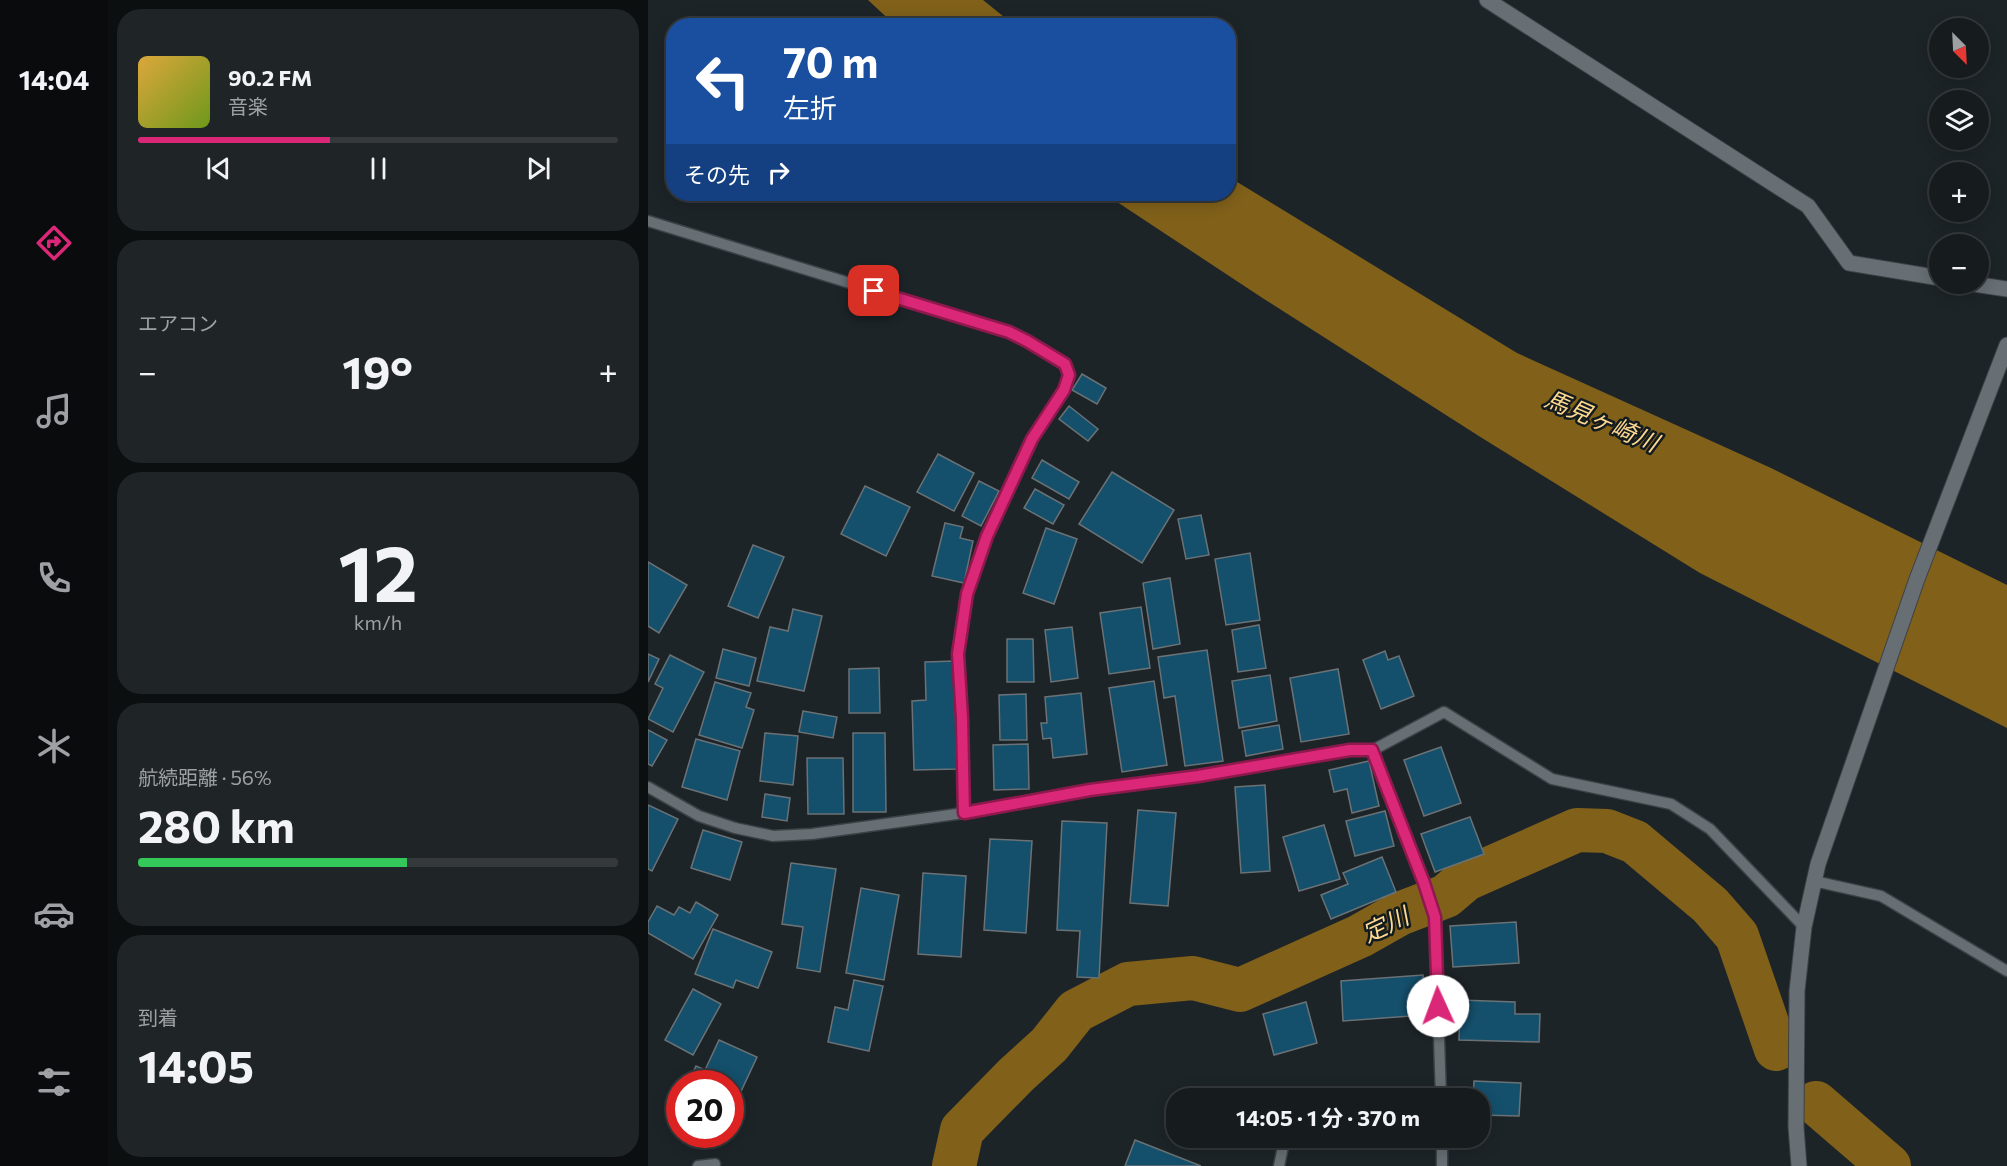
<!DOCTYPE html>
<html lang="ja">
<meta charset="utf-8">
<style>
:root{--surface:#161b1e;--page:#1f2427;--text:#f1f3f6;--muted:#9ea1a4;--line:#35393c;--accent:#db2777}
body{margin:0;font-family:Commissioner,"Noto Sans JP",sans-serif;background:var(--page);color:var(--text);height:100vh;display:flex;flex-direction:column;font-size:22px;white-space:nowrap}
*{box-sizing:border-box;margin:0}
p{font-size:20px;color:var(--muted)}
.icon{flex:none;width:33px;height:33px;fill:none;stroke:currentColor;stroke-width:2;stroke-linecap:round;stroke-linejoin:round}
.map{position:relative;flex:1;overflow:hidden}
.sheet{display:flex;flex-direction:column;gap:9px;padding:9px;background:#0c0f10;width:540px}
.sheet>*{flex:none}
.guide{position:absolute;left:18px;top:18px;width:570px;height:183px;border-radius:24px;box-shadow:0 3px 15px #0003,0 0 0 2px var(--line);background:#1a4fa0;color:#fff;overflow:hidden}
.needle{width:39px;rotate:156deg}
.fabs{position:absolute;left:1281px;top:18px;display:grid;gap:12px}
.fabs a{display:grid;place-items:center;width:60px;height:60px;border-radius:50%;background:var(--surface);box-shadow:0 3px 15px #0003,0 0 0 2px var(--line);font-size:30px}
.speed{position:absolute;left:18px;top:1070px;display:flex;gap:12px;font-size:30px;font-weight:700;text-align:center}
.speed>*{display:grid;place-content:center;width:78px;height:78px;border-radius:50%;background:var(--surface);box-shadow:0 3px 15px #0003,0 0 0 2px var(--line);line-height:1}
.speed .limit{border:9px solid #d22;background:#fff;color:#111}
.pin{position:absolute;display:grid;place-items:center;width:51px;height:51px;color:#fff;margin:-26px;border-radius:12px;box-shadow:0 3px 9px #0006}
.me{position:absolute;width:66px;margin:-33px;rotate:358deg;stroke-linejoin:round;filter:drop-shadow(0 0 4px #0008)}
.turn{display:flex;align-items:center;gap:21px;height:126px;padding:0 18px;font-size:27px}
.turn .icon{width:78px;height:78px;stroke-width:2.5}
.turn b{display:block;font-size:42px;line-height:51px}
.then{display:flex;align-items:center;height:57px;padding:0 18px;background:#0003;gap:12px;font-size:22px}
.big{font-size:45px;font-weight:700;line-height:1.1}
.sheet .tile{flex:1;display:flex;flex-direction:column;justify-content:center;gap:9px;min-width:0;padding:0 21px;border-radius:24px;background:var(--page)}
.sheet .dial{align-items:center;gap:0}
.dial b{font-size:78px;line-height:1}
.song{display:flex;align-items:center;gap:18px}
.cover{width:72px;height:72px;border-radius:9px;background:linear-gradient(135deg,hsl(40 70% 55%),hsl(80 70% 35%))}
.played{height:6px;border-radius:3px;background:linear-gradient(90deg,var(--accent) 40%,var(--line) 40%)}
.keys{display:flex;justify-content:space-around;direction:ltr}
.heat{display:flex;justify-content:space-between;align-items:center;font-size:33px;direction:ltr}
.charge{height:9px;border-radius:4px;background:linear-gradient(90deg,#34c759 56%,var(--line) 0)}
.trip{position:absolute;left:518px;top:1088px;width:324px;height:60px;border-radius:24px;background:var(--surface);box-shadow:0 3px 15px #0003,0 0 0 2px var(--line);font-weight:700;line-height:60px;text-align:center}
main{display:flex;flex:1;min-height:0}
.tabs{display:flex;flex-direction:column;width:108px;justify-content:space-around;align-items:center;background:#090b0c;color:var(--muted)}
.tabs .icon{width:42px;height:42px}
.tabs .on{color:var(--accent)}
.tabs b{font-size:27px;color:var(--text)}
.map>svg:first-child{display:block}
.water{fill:#81611a}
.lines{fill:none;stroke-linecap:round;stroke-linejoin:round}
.river{stroke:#81611a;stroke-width:44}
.building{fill:#144f6b;stroke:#6a7276;stroke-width:1.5}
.service-casing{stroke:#3c4145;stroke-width:13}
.minor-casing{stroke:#3c4145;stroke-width:17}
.tertiary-casing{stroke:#3c4145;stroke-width:17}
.service{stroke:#676f74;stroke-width:10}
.minor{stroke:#676f74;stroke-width:15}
.tertiary{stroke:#676f74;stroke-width:15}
.route-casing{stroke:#8e194d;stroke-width:15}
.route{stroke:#db2777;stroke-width:10}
.labels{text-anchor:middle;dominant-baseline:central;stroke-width:5;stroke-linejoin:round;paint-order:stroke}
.water-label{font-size:24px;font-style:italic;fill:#fed991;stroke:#141b1f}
</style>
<main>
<nav class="tabs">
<b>14:04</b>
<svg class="icon on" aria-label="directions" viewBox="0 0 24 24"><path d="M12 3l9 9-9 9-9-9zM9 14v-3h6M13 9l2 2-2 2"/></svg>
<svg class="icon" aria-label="music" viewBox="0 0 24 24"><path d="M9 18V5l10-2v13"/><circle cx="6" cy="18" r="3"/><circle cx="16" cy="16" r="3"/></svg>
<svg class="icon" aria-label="phone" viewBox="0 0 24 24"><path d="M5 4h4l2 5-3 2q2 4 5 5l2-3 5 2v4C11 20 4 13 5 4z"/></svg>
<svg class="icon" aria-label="climate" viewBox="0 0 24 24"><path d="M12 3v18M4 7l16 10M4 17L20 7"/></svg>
<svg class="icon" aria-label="car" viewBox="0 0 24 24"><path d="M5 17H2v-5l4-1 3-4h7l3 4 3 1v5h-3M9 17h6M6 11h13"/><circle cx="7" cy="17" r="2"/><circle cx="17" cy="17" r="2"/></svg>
<svg class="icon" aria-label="filters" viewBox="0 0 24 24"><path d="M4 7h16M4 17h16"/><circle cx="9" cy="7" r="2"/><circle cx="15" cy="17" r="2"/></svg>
</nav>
<section class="sheet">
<div class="tile">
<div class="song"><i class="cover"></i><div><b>90.2 FM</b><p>音楽</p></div></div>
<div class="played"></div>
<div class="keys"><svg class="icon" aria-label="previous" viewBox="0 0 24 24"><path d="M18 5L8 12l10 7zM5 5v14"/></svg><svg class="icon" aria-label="pause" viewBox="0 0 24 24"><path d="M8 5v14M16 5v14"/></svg><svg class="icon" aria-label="next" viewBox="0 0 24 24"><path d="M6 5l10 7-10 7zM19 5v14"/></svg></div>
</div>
<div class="tile"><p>エアコン</p>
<div class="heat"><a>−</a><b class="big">19°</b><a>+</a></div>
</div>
<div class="tile dial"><b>12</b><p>km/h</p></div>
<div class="tile"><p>航続距離 · 56%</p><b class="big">280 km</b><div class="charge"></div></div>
<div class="tile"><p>到着</p><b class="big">14:05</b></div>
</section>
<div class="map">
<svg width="1359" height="1166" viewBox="0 0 1359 1166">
<rect width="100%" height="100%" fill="#1d2428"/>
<g class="water">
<path d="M220,0H335L366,25H247Z"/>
<path d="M581,177L869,353L1123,468L1359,585V728L1052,573L834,438L616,299L457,194H580Z"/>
</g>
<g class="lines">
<g class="river">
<path d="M1168,1103L1241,1166"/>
<path d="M306,1166L314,1130L368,1075L401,1045L428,1011L480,984L545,978L592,990L712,936L751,914L798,896L818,879L929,830L959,831L987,842L1062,905L1089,936L1128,1049"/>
</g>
</g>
<g class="building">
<path d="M434,374L458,388L449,404L424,390Z"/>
<path d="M421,406L450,429L440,441L411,419Z"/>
<path d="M290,454L326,473L306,511L269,492Z"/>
<path d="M394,460L431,482L421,499L384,478Z"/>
<path d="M464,472L526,510L494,563L431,524Z"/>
<path d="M331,481L351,491L333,526L314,516Z"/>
<path d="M217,486L262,507L238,556L193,534Z"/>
<path d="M387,489L416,505L405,524L376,508Z"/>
<path d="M553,515L561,555L538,559L530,519Z"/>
<path d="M297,523L315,527L312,538L325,541L316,583L284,576Z"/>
<path d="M398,528L429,539L406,604L375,593Z"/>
<path d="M105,545L136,557L110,618L80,606Z"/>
<path d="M602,553L612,620L578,625L567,559Z"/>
<path d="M0,562L39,585L11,633L0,626Z"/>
<path d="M522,578L532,644L505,649L495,583Z"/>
<path d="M493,607L502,668L461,674L452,613Z"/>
<path d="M145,609L174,616L156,691L109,681L122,627L140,631Z"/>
<path d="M611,625L618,668L590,672L584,630Z"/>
<path d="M424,627L430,678L403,682L397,630Z"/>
<path d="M359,639H385L386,682H359Z"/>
<path d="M75,649L108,658L101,686L68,678Z"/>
<path d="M559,650L575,761L537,766L527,696L516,698L510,657Z"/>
<path d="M737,651L740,660L751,656L766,696L733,709L715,660Z"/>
<path d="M0,654L11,659L0,682Z"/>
<path d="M22,655L56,672L25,732L0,719L15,688L7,684Z"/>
<path d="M306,661L309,769L266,770L264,701L278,700L277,662Z"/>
<path d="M231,668L232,713H201V669Z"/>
<path d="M690,669L701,734L653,742L642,678Z"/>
<path d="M622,675L629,721L591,728L584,681Z"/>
<path d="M506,681L519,765L474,772L461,688Z"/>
<path d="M67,682L103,693L98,707L106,710L94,748L51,735Z"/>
<path d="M433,693L439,754L405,758L403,738L395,739L393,723H399L397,697Z"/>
<path d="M378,694L379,740H352L351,695Z"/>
<path d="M155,711L189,717L185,738L151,732Z"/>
<path d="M631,725L635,749L598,756L594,731Z"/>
<path d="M0,730L19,740L4,766L0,764Z"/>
<path d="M117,733L150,736L145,785L112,781Z"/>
<path d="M205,733H237L238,812H205Z"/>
<path d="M48,739L92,751L79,800L34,787Z"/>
<path d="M380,744L381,789L346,790L345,745Z"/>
<path d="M793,747L813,803L776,816L756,760Z"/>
<path d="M159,758H195L196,814H160Z"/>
<path d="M721,761L731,806L704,813L699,789L686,792L681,770Z"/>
<path d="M617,785L622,871L593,873L587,787Z"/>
<path d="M117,794L142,798L139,821L114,817Z"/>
<path d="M0,805L30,819L4,871L0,869Z"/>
<path d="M490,810L528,813L520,906L482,903Z"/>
<path d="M737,811L746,846L707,856L698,821Z"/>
<path d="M822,817L836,854L787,872L773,834Z"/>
<path d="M414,821L459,823L451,978L429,977L432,931L409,930Z"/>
<path d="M676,825L692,879L651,891L635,837Z"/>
<path d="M55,830L94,842L82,880L43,868Z"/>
<path d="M342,839L384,841L378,933L336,930Z"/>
<path d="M734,857L748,892L683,919L673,895L700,884L695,873Z"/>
<path d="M143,863L188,869L172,972L149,968L155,927L134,924Z"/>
<path d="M275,873L318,876L313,957L270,954Z"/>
<path d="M213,888L251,895L236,980L198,973Z"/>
<path d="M48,902L70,915L45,959L0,933V922L9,906L26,915L31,907L42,913Z"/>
<path d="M868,922L871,963L805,967L802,926Z"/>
<path d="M65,929L124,952L110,988L88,980L85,988L47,974Z"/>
<path d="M775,975L777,1015L695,1021L693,981Z"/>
<path d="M206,980L235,986L221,1051L180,1042L187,1007L200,1010Z"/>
<path d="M45,989L73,1004L45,1055L17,1040Z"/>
<path d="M812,1000L867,1002V1014H892L891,1042L811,1040Z"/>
<path d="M658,1002L669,1043L626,1055L615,1014Z"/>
<path d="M71,1040L109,1057L82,1115V1083H40L48,1066L57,1070Z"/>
<path d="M826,1081L873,1083L871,1116L831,1115V1098H825Z"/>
<path d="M40,1134H72L66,1148L39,1137Z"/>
<path d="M487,1140L553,1166H477Z"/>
</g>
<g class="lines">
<g class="service-casing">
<g id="service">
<path d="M0,221L361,332L379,341L417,365L421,375L416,390L384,439L339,536L319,594L310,654L314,718L316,813"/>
<path d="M725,750L776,883L787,917L793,1098"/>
<path d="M0,787L51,816L87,828L125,836L164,834L316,813L442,790L550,776L702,750H725L796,712L904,779L1023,804L1062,829L1156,927"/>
<path d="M1166,881L1233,896L1359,971"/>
<path d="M645,1098L646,1096L793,1094"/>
<path d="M794,1137V1166"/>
<path d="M50,1166L67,1164L66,1166"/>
<path d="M631,1166L637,1137"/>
</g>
</g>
<g class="minor-casing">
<g id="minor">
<path d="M839,0L1160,206L1201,263L1292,278"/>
<path d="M1326,284L1359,289"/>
</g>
</g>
<g class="tertiary-casing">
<path id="tertiary" d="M1151,1166L1148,1127L1149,991L1156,927L1170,864L1269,579L1359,345"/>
</g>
<use href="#service" class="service"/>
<use href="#minor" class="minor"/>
<use href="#tertiary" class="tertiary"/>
</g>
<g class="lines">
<g class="route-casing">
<path id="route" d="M226,291L361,332L379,341L417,364L421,375L416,390L384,439L339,536L319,594L310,654L314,718L316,813L442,790L550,776L702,750H724L776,883L787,917L790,1006"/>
</g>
<use href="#route" class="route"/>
</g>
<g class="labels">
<g class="water-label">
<text transform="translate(954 420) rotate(23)">馬見ヶ崎川</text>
<text transform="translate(737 924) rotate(-25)">定川</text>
</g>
</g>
</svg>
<div class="fabs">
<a><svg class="needle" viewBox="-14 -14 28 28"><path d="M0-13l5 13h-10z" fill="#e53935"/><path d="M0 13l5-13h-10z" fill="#9ea1a4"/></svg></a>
<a><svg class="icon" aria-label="layers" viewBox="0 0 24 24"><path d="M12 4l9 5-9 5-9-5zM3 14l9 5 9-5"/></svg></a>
<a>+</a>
<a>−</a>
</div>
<div class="speed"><div class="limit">20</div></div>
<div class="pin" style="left:226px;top:291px;background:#d93025"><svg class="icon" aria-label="arrive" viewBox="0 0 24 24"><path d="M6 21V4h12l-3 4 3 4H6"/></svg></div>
<svg class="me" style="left:790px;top:1006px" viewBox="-20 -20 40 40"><circle r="19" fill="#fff"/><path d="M0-13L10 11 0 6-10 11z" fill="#db2777"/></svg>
<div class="trip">14:05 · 1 分 · 370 m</div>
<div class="guide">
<div class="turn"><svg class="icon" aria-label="left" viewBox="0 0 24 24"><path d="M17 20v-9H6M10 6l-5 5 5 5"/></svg><div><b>70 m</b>左折</div></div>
<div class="then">その先<svg class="icon" aria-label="right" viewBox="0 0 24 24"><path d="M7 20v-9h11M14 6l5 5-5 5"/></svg></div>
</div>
</div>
</main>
